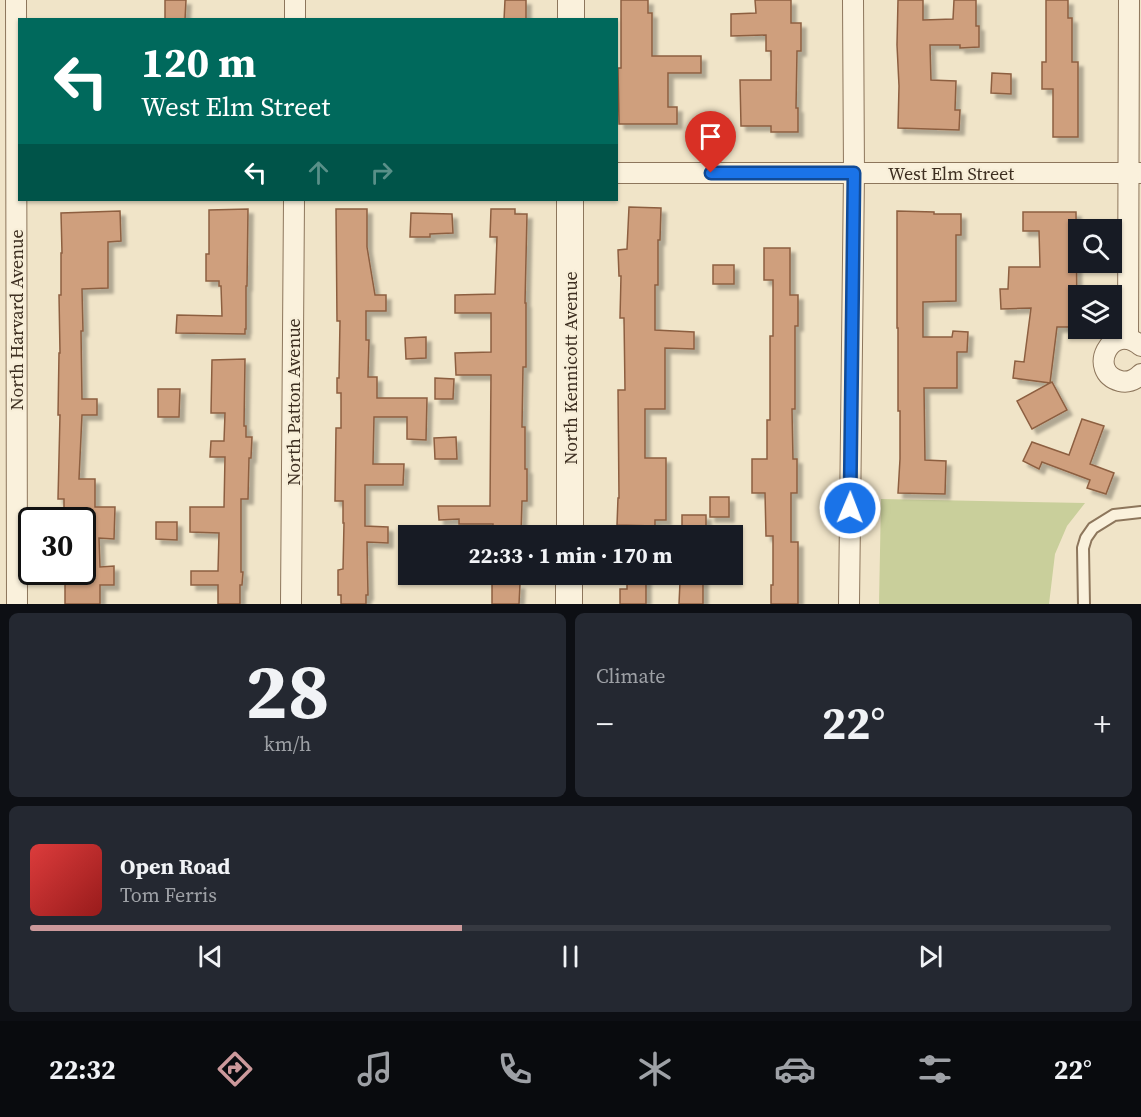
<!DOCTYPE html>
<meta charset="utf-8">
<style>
:root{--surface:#171b24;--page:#242831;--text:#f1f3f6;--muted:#9ea1a6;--line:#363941;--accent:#cc999b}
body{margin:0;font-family:"Source Serif 4",serif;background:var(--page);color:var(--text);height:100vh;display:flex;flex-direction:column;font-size:22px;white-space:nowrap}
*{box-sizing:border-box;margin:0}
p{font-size:20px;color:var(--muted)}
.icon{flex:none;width:33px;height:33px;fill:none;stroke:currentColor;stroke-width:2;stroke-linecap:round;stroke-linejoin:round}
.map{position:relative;height:604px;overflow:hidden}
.details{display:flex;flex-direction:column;gap:9px;padding:9px;background:#0d0f14;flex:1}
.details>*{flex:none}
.top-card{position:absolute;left:18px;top:18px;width:600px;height:183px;border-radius:0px;box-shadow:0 2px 4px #0004;background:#00695c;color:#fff;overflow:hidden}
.buttons{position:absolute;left:1068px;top:219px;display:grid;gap:12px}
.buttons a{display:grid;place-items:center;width:54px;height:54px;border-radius:0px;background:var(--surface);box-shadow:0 2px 4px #0004;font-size:30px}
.speed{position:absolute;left:18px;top:507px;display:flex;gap:12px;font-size:30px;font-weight:700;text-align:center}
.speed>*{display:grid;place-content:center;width:78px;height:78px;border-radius:50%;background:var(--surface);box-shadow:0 2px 4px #0004;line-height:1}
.speed .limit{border:3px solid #111;border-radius:9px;background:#fff;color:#111}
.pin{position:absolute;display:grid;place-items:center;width:51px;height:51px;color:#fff;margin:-62px -26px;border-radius:50% 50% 50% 0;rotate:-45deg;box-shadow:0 0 6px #0007}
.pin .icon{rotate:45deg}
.me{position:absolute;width:66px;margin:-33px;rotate:1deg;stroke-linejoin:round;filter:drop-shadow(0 0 4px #0008)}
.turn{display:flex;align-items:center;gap:21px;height:126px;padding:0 24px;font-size:27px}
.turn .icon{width:78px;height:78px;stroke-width:2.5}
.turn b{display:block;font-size:42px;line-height:51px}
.lanes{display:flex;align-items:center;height:57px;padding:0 24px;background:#0003;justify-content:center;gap:30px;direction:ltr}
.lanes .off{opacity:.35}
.big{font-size:45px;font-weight:700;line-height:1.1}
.details .card{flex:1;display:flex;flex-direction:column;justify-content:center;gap:9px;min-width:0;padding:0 21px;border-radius:9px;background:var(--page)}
.details .dial{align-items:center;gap:0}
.dial b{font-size:78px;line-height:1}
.song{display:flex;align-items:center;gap:18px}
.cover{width:72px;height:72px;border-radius:9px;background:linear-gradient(135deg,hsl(0 70% 55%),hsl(0 70% 35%))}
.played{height:6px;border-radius:3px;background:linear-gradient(90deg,var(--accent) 40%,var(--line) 40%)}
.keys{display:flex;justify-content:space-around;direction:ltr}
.heat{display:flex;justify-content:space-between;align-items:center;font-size:33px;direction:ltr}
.details .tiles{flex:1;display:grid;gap:9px;grid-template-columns:1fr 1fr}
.card:last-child{grid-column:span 2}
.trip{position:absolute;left:398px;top:525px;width:345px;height:60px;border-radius:0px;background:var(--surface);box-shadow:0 2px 4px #0004;font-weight:700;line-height:60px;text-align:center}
.tabs{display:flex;height:96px;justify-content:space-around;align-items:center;background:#090b0e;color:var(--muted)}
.tabs .icon{width:42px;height:42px}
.tabs .current{color:var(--accent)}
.tabs b{font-size:27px;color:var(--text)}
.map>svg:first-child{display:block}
.green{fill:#c9cf9b}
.building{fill:#cf9f7d;stroke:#8d5f41;stroke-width:1.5;filter:url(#shadow)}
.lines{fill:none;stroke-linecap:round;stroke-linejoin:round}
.service-casing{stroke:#8d765c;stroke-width:14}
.minor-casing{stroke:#8d765c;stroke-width:22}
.tertiary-casing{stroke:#8d765c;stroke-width:28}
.service{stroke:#faf1dc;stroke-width:10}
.minor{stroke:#faf1dc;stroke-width:20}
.tertiary{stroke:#faf1dc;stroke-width:26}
.route-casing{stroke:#114b97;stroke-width:15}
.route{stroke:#1a73e8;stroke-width:10}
.labels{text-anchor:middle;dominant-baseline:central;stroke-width:4.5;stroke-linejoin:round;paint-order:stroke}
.street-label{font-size:18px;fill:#3d2e20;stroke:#f7eed8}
</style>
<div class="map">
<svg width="1141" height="604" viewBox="0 0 1141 604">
<defs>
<filter id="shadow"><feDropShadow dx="5" dy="5" stdDeviation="1.5" flood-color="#0004"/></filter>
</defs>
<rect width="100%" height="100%" fill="#f0e4c8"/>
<path class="green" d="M881,499L1085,503L1067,526L1055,554L1049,604H879Z"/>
<g class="building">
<path d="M165,0H186L185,20H165Z"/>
<path d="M505,0H526V20H504Z"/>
<path d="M621,0H648V13H652V56H701V73H668V107H677V124H619L618,68H621Z"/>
<path d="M755,0H791V23H801V51H797L796,108H798V132H771V126H741L740,80H771V51H766V35L731,36V14L756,13Z"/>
<path d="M898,0H923V20L953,19L954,0H976V26H979V47L960,48V45H930L931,80L956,81L955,110H960L959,130L898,128L899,86L897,45Z"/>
<path d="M1046,0H1068V18H1072V62H1078V137H1053V89H1042V62H1046Z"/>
<path d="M992,73L1011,74V94L991,93Z"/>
<path d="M629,207L661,208L660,240H658V285H655V330L694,332V349L665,348V409H645V458H666V520H655V526L617,525L618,498H619L618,390H625L624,318H620L621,276H619L618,250L627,249Z"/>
<path d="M248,209L247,286H246V329H245V334L176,333L177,315L222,316L221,286H219V281H206V254H209V210Z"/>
<path d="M336,209H367V247L375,295H386V311H366V340H369L368,377H377V398H427L426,440L407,439V417H374L373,464H404L403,485H365V526L388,527V543L367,542L368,595H366V604H341V595H338V570L343,569L344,523H343V501H335L336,428H341V393H337V378H339L340,321H337Z"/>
<path d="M491,209H515V214H527L525,303H526V367H523L522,427H525V469H527V501H522L521,536H493V524H459V519L439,520L438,506H490L491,375H456L455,353L491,352V313H455V295L495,294L497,237H490Z"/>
<path d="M120,211L121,241L108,242V288L82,289L83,331H81L82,399H97V415H82L79,479H95V507H115L114,539L99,538L100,567L114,566V585H100V604H65V572H82V520H64V499H58L60,415H58L59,353H60L59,295H61V253H62L61,213Z"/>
<path d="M897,211L934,212V214H961V235H956V301L923,302V337H952L953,331L968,332L967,352H957V388H924L925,460L946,461L945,494L898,493L900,459V411H898V328H897Z"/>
<path d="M1023,212H1076L1077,315H1069V327H1057L1050,383L1052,382L1067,410L1032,429L1017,401L1050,383L1013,378L1015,361L1024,362L1031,308L1001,309L1000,289H1008L1009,267H1040L1039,231H1023Z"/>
<path d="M411,213L452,214L453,233L430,234V237H410Z"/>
<path d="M764,248H790V295H798V326H795V409H792L793,459H797V493H791V542H798V604H771V585H773V536H766L765,493H752V459H767V420H770V336H773V280H764Z"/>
<rect x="713" y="265" width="21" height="19"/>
<path d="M426,337V358L406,359L405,338Z"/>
<path d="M245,359L244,426H246V437H252L251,458H249L248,499H241V572H243L242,585H240V604H218V585H191V571H218L219,533L190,532V507H224L225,457H210L211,441H224L225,413H211L212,360Z"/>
<path d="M435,378L454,379L453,399H435Z"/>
<path d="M158,389H180L179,417H158Z"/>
<path d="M1082,419L1104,426L1090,464L1114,473L1106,494L1087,488L1090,480L1042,462L1039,469L1023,461L1032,442L1069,455Z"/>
<path d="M456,437L457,459H435L434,438Z"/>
<rect x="710" y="497" width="19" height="20"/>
<rect x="682" y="515" width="24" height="21"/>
<path d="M156,522H177V540L156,539Z"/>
<path d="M627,574H646V604H620V589H627Z"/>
<path d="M682,574H703V604H679L680,582H682Z"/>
<path d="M492,584H520L519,604H492Z"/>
</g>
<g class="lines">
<g class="service-casing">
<path id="service" d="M1084,604L1083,548L1086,538L1093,528L1114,515L1141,512"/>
</g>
<g class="minor-casing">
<g id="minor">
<path d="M16,0L17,604"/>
<path d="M295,20V0"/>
<path d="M616,173H1141"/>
<path d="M1128,339L1129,0"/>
<path d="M1141,346C1111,320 1086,372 1120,381C1128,383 1135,380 1141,374"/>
<path d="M291,604L294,200"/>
<path d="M849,604L854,173L853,0"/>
</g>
</g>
<g class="tertiary-casing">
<g id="tertiary">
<path d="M571,20V0"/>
<path d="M570,536V200"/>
<path d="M569,604V574"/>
</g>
</g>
<use href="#service" class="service"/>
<use href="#minor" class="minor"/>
<use href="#tertiary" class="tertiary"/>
</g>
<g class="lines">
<g class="route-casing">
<path id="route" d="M711,173H854L850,508"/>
</g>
<use href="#route" class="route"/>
</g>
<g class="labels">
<g class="street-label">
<text x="951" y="173">West Elm Street</text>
<text transform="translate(16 320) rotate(-90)">North Harvard Avenue</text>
<text transform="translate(570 368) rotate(-90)">North Kennicott Avenue</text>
<text transform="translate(293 402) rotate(-90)">North Patton Avenue</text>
</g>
</g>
</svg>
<div class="buttons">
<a><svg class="icon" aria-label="search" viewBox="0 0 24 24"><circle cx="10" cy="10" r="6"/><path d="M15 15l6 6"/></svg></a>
<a><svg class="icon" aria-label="layers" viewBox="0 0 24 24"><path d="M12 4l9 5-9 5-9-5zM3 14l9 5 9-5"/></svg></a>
</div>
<div class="speed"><div class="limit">30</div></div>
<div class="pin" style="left:711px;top:173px;background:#d93025"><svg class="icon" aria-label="arrive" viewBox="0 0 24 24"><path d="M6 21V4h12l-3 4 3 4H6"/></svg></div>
<svg class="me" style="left:850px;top:508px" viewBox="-20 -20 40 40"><circle r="17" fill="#1a73e8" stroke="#fff" stroke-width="3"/><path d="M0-11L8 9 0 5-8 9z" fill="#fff"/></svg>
<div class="trip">22:33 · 1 min · 170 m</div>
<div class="top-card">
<div class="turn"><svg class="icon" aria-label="left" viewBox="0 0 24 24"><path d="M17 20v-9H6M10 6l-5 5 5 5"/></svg><div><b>120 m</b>West Elm Street</div></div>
<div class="lanes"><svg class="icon" aria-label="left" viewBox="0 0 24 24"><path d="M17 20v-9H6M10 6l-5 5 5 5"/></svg><svg class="icon off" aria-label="ahead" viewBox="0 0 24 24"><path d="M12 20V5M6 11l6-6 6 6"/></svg><svg class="icon off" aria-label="right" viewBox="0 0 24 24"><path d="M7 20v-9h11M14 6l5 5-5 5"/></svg></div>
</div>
</div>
<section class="details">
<div class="tiles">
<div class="card dial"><b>28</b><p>km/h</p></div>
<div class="card"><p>Climate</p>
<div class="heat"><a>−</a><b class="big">22°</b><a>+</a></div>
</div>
<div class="card">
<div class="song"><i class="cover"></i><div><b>Open Road</b><p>Tom Ferris</p></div></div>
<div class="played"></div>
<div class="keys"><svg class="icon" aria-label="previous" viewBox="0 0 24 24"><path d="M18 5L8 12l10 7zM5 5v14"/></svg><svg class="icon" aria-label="pause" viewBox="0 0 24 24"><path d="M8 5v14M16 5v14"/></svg><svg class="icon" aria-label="next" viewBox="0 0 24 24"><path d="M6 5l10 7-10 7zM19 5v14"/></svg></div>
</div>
</div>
</section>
<nav class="tabs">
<b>22:32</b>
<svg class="icon current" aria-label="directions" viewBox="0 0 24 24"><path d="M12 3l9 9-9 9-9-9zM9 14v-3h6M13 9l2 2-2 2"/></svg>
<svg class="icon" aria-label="music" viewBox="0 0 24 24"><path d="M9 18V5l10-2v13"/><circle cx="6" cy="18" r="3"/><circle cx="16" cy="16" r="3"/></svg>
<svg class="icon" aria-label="phone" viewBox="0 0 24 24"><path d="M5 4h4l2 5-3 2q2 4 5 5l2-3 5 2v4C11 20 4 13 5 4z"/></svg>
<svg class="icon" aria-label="climate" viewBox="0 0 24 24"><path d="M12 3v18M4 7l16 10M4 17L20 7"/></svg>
<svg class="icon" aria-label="car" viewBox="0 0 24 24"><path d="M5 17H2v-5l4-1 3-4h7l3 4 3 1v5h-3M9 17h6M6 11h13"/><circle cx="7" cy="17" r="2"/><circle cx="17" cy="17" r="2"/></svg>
<svg class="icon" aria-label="filters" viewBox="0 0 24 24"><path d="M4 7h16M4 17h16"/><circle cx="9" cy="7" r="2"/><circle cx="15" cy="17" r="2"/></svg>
<b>22°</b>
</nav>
